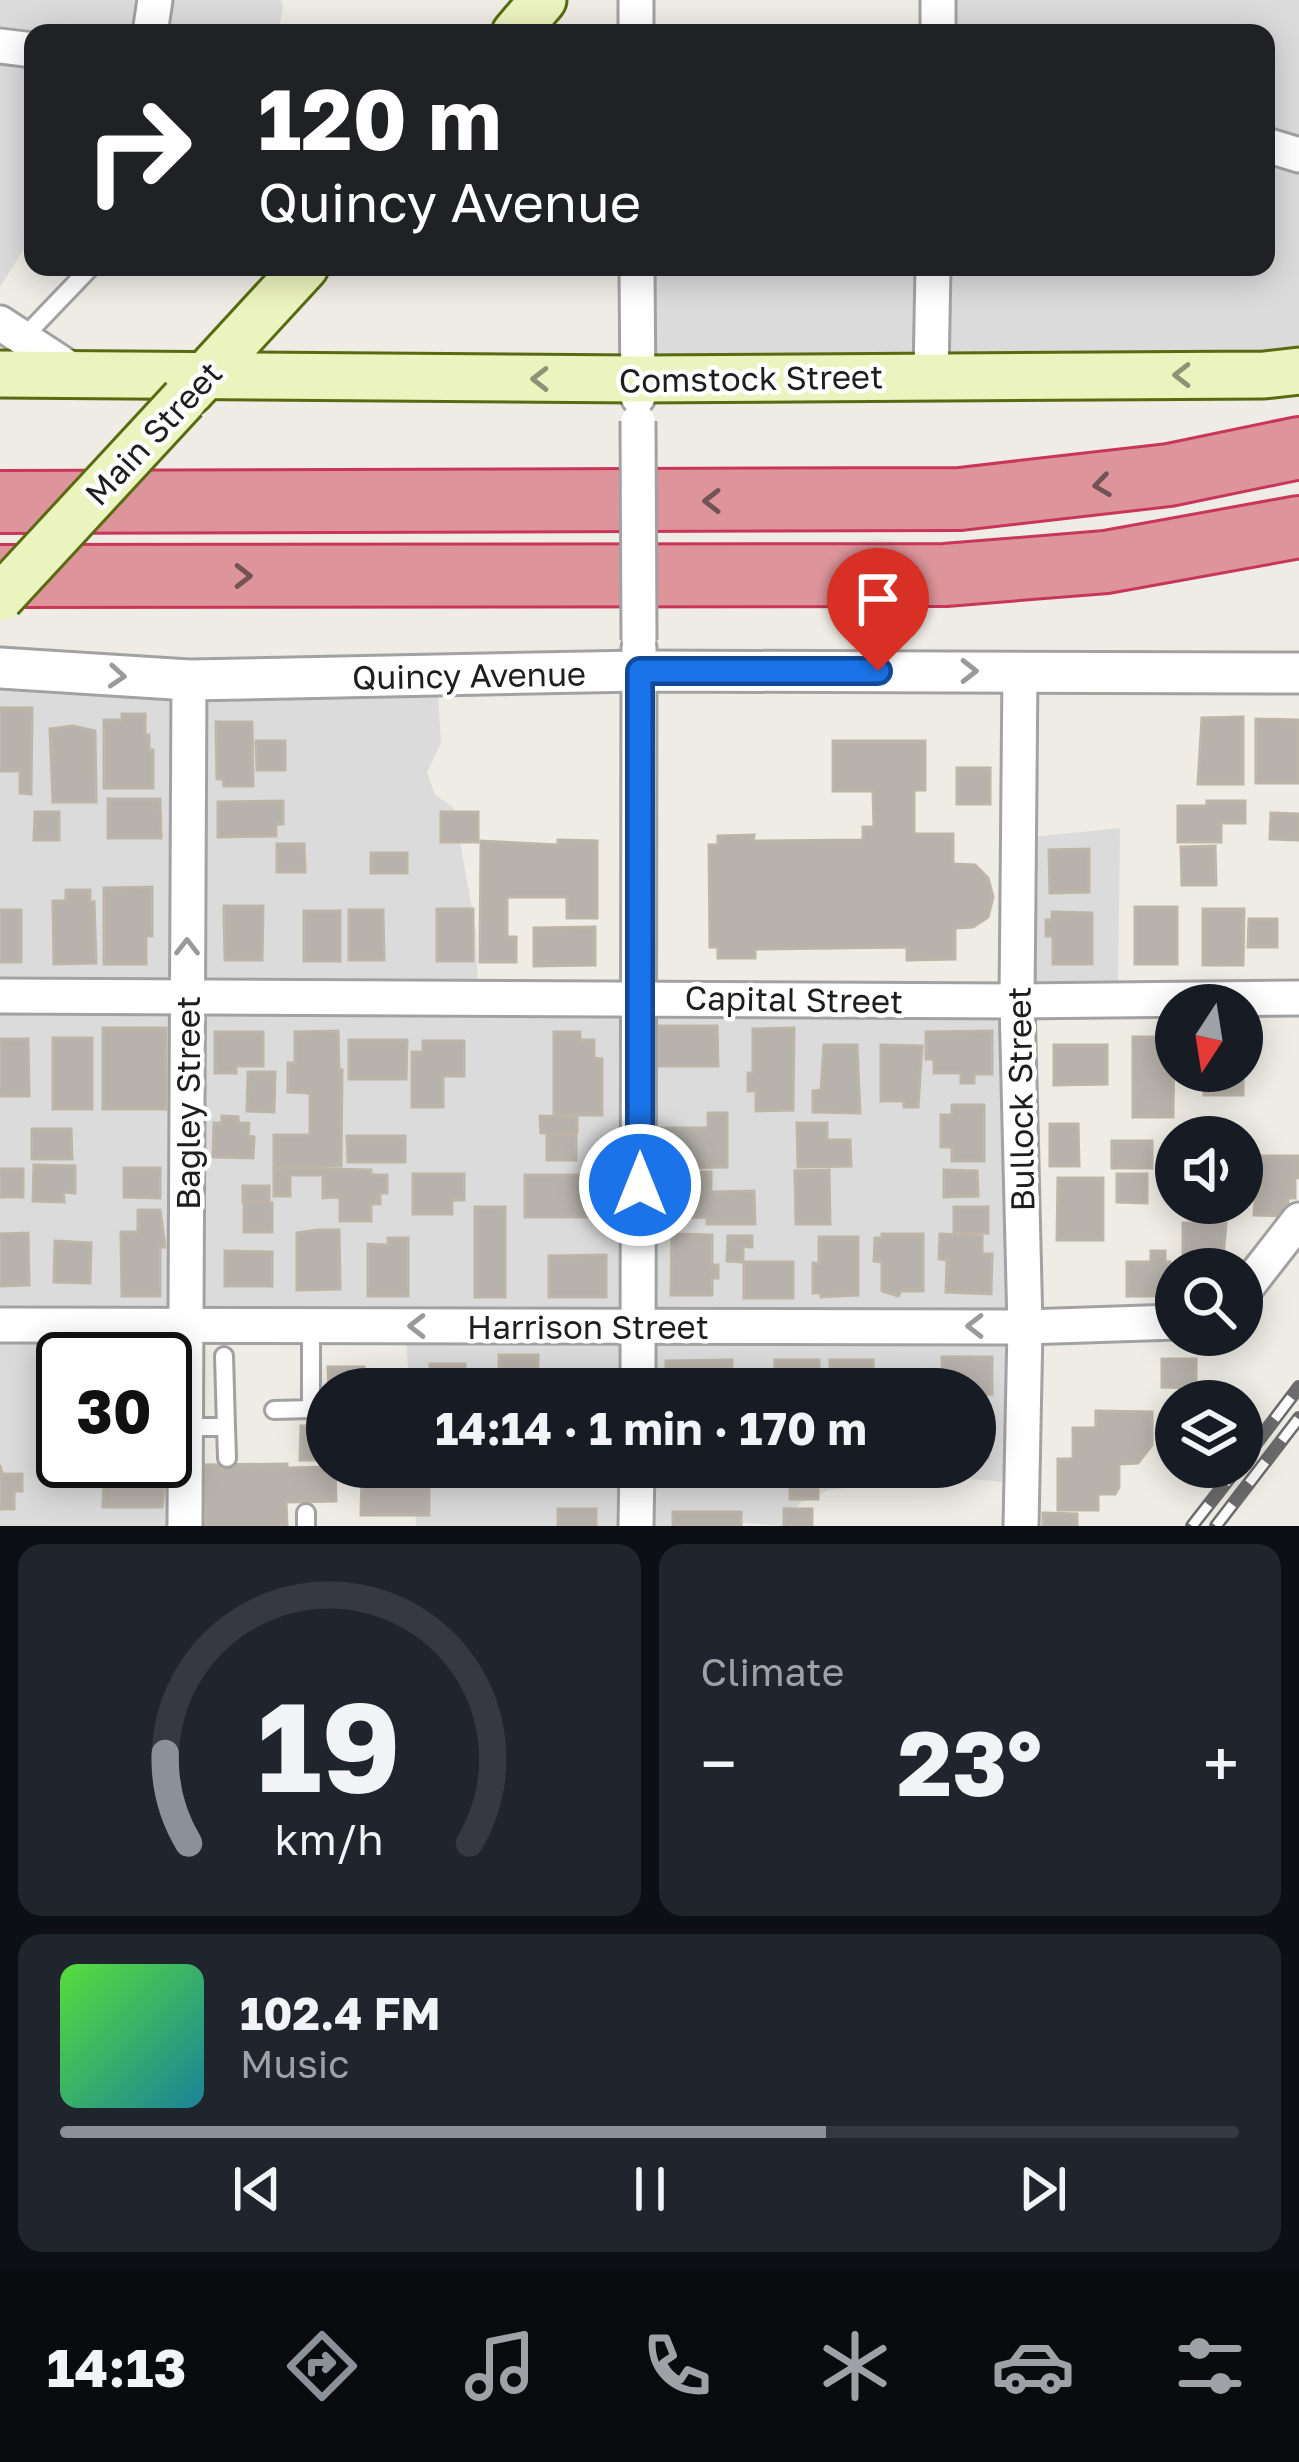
<!DOCTYPE html>
<meta charset="utf-8">
<style>
:root{--surface:#171b24;--page:#20242c;--text:#f1f3f6;--muted:#9ea1a6;--line:#363941;--accent:#8c9099}
body{margin:0;font-family:"Golos Text",sans-serif;background:var(--page);color:var(--text);height:100vh;display:flex;flex-direction:column;font-size:45px;white-space:nowrap}
*{box-sizing:border-box;margin:0}
p{font-size:39px;color:var(--muted)}
.icon{flex:none;width:66px;height:66px;fill:none;stroke:currentColor;stroke-width:2;stroke-linecap:round;stroke-linejoin:round}
.map{position:relative;height:1526px;overflow:hidden}
.drawer{display:flex;flex-direction:column;gap:18px;padding:18px;background:#0d0f14;flex:1}
.drawer>*{flex:none}
.hud{position:absolute;left:24px;top:24px;width:1251px;height:252px;border-radius:24px;box-shadow:0 6px 30px #0003;background:#202124;color:#fff;overflow:hidden}
.needle{width:78px;rotate:192deg}
.buttons{position:absolute;left:1155px;top:984px;display:grid;gap:24px}
.buttons a{display:grid;place-items:center;width:108px;height:108px;border-radius:50%;background:var(--surface);box-shadow:0 6px 30px #0003;font-size:60px}
.speed{position:absolute;left:36px;top:1332px;display:flex;gap:24px;font-size:60px;font-weight:700;text-align:center}
.speed>*{display:grid;place-content:center;width:156px;height:156px;border-radius:50%;background:var(--surface);box-shadow:0 6px 30px #0003;line-height:1}
.speed .limit{border:6px solid #111;border-radius:18px;background:#fff;color:#111}
.pin{position:absolute;display:grid;place-items:center;width:102px;height:102px;color:#fff;margin:-123px -51px;border-radius:50% 50% 50% 0;rotate:-45deg;box-shadow:0 0 12px #0007}
.pin .icon{rotate:45deg}
.me{position:absolute;width:132px;margin:-66px;rotate:0deg;stroke-linejoin:round;filter:drop-shadow(0 0 9px #0008)}
.turn{display:flex;align-items:center;gap:42px;height:252px;padding:0 36px;font-size:54px}
.turn .icon{width:156px;height:156px;stroke-width:2.5}
.turn b{display:block;font-size:84px;line-height:102px}
.big{font-size:90px;font-weight:700;line-height:1.1}
.drawer .tile{flex:1;display:flex;flex-direction:column;justify-content:center;gap:18px;min-width:0;padding:0 42px;border-radius:24px;background:var(--page)}
.drawer .dial{align-items:center;gap:0}
.dial svg{height:312px;overflow:visible;fill:none;stroke:var(--line);stroke-width:7;stroke-linecap:round;text-anchor:middle}
.dial text{fill:var(--text);stroke:none}
.song{display:flex;align-items:center;gap:36px}
.cover{width:144px;height:144px;border-radius:18px;background:linear-gradient(135deg,hsl(110 70% 55%),hsl(190 70% 35%))}
.played{height:12px;border-radius:6px;background:linear-gradient(90deg,var(--accent) 65%,var(--line) 65%)}
.keys{display:flex;justify-content:space-around;direction:ltr}
.heat{display:flex;justify-content:space-between;align-items:center;font-size:66px;direction:ltr}
.drawer .tiles{flex:1;display:grid;gap:18px;grid-template-columns:1fr 1fr}
.tile:last-child{grid-column:span 2}
.trip{position:absolute;left:306px;top:1368px;width:690px;height:120px;border-radius:60px;background:var(--surface);box-shadow:0 6px 30px #0003;font-weight:700;line-height:120px;text-align:center}
.tabs{display:flex;height:192px;justify-content:space-around;align-items:center;background:#090b0e;color:var(--muted)}
.tabs .icon{width:84px;height:84px}
.tabs .active{color:var(--accent)}
.tabs b{font-size:54px;color:var(--text)}
.map>svg:first-child{display:block}
.residential{fill:#dcdbdb;fill-rule:evenodd}
.building{fill:#b7b2ab;stroke:#beb5a9;stroke-width:3}
.lines{fill:none;stroke-linecap:round;stroke-linejoin:round}
.service-casing{stroke:#a2a2a2;stroke-width:22}
.minor-casing{stroke:#a2a2a2;stroke-width:39}
.tertiary-casing{stroke:#a2a2a2;stroke-width:45}
.secondary-casing{stroke:#586b10;stroke-width:51}
.motorway-casing{stroke:#c93659;stroke-width:66}
.service{stroke:#fff;stroke-width:16}
.minor{stroke:#fff;stroke-width:33}
.tertiary{stroke:#fff;stroke-width:39}
.secondary{stroke:#ebf3be;stroke-width:45}
.motorway{stroke:#de949b;stroke-width:60}
.rail-casing{stroke:#6c6c6c;stroke-width:14}
.rail{stroke:#fff;stroke-width:9;stroke-dasharray:27;stroke-linecap:butt}
.minor-bridge-casing{stroke:#a2a2a2;stroke-width:39;stroke-linecap:butt}
.secondary-bridge-casing{stroke:#586b10;stroke-width:51;stroke-linecap:butt}
.minor-bridge{stroke:#fff;stroke-width:33}
.secondary-bridge{stroke:#ebf3be;stroke-width:45}
.oneway{stroke:#8f9376}
.oneway2{stroke:#745356}
.oneway3{stroke:#9a9a9a}
.route-casing{stroke:#114b97;stroke-width:30}
.route{stroke:#1a73e8;stroke-width:21}
.labels{text-anchor:middle;dominant-baseline:central;stroke-width:9;stroke-linejoin:round;paint-order:stroke}
.street-label{font-size:33px;fill:#1e1e1e;stroke:#fff}
</style>
<div class="map">
<svg width="1299" height="1526" viewBox="0 0 1299 1526">
<rect width="100%" height="100%" fill="#eeece5"/>
<g class="residential">
<path d="M0,0H281L283,7L278,33H33V235L0,287Z"/>
<path d="M939,0H1299V363L645,374L641,267H1266V33H940Z"/>
<path d="M0,669L437,677L441,743L427,772L435,795L454,808L476,932L478,989L1018,997L1032,837L1120,828L1118,991L1031,996L1019,1483L946,1477L828,1490L800,1503L785,1526L745,1523L733,1526H416L413,1467H975V1389H409L406,1332L201,1323L190,1526H0ZM63,1359H165V1461H63Z"/>
</g>
<g class="building">
<path d="M0,708H32L31,794L20,793V771H0Z"/>
<path d="M122,714H145V735H149V750H153V788H104V720H122Z"/>
<path d="M1243,717V784H1198L1202,718Z"/>
<path d="M1256,719L1298,720V783H1256Z"/>
<path d="M216,722H252L253,786H224L223,779H217Z"/>
<path d="M72,726L95,731L96,802H53L50,729Z"/>
<path d="M256,741H285V770H257Z"/>
<path d="M833,741H925V790H914V834H953V864L975,865L988,878L993,897L988,917L973,927L955,928V959L907,960V947L755,949V958H718V947H710L709,845H718V836L754,835L753,841L863,840V827H874L873,791H833Z"/>
<rect x="957" y="768" width="33" height="36"/>
<path d="M108,799H160L161,838H108Z"/>
<path d="M283,801V824H276V836L218,837V802Z"/>
<path d="M1207,801H1245V823H1221V842H1178V806H1207Z"/>
<path d="M35,812H59V840H34Z"/>
<rect x="441" y="812" width="37" height="30"/>
<path d="M1271,813L1299,814V840L1270,839Z"/>
<path d="M558,840L597,841V918H567V897H507V937H516V962H480L481,841L558,845Z"/>
<path d="M277,844H304L305,872H277Z"/>
<path d="M1215,846L1216,885H1182L1181,847Z"/>
<path d="M1089,849V892L1050,893L1049,850Z"/>
<rect x="371" y="853" width="36" height="20"/>
<path d="M152,887V936H146V964H104V888Z"/>
<path d="M66,890H90V903L94,902L96,963L54,964L53,901H66Z"/>
<path d="M224,906H263L262,960H225Z"/>
<rect x="1135" y="907" width="42" height="57"/>
<rect x="437" y="909" width="36" height="52"/>
<path d="M1203,909H1244L1243,965H1203Z"/>
<rect x="0" y="910" width="21" height="52"/>
<path d="M349,910H383L384,960H349Z"/>
<rect x="304" y="911" width="36" height="50"/>
<path d="M1052,912L1092,913V964H1053V936H1046V920H1052Z"/>
<path d="M1249,919H1277V947H1248Z"/>
<path d="M595,927V965L534,966V928Z"/>
<path d="M658,1026H717L718,1066H658Z"/>
<rect x="103" y="1028" width="63" height="81"/>
<path d="M794,1028L793,1110L756,1111V1091H748V1073H753V1029Z"/>
<path d="M338,1031L339,1070H342L341,1166L274,1167V1135H310V1093L288,1092V1063H295V1032Z"/>
<path d="M992,1031V1074H974V1083H961V1073H934V1059H926V1032Z"/>
<path d="M215,1032H263V1066H236V1073H215Z"/>
<path d="M554,1032H580V1040H594V1058L602,1059V1115H554Z"/>
<path d="M1133,1037H1174L1173,1117H1133Z"/>
<rect x="53" y="1038" width="39" height="71"/>
<path d="M0,1039H28L29,1096H0Z"/>
<path d="M349,1040H407L406,1079H349Z"/>
<path d="M1243,1040V1095H1204V1071H1242Z"/>
<path d="M423,1041H464V1076H443V1107H412V1052H423Z"/>
<path d="M824,1045H857L860,1113L813,1112V1091L821,1090Z"/>
<path d="M881,1045L922,1046L918,1107H904V1101H881Z"/>
<path d="M1054,1045H1107V1084L1054,1085Z"/>
<path d="M248,1072H275L274,1112L247,1111Z"/>
<path d="M952,1105H984V1161H952V1147H941V1115H952Z"/>
<path d="M708,1113H727V1167L659,1168L658,1128H708Z"/>
<path d="M222,1116L238,1117V1123H249L248,1136L254,1137L253,1158L213,1157L214,1123H222Z"/>
<path d="M540,1116L577,1117V1132L541,1133Z"/>
<path d="M797,1123H827V1140H850L851,1166L798,1167Z"/>
<path d="M1050,1124H1078L1079,1166H1050Z"/>
<path d="M32,1129H71L72,1159H32Z"/>
<rect x="547" y="1134" width="29" height="26"/>
<path d="M347,1136H405V1162H348Z"/>
<rect x="1112" y="1141" width="40" height="27"/>
<path d="M1249,1156H1299V1178L1295,1177V1198H1288V1216L1254,1215L1255,1199H1248Z"/>
<path d="M34,1165L75,1166V1193L63,1192L64,1202L33,1201Z"/>
<path d="M124,1168H160V1198L124,1197Z"/>
<path d="M274,1168L371,1170V1175H387V1193H380V1204H371V1221H340V1197L323,1198V1175H290V1196H274Z"/>
<rect x="0" y="1169" width="23" height="28"/>
<path d="M829,1170L830,1224H796L795,1171Z"/>
<path d="M944,1170L977,1171L978,1196L944,1197Z"/>
<path d="M711,1172V1192L754,1191L755,1224H707V1217L675,1218V1173Z"/>
<path d="M413,1174H464V1200H452V1214H413Z"/>
<path d="M1117,1174H1147V1203L1117,1202Z"/>
<rect x="525" y="1175" width="76" height="42"/>
<path d="M1058,1178H1103V1240H1057Z"/>
<rect x="243" y="1186" width="26" height="16"/>
<rect x="244" y="1203" width="28" height="29"/>
<rect x="475" y="1207" width="30" height="90"/>
<rect x="954" y="1207" width="34" height="26"/>
<path d="M138,1210H160L165,1247H160V1296H122L121,1232H138Z"/>
<path d="M1183,1223H1226L1222,1269H1183Z"/>
<path d="M317,1230H339L340,1289L297,1290V1233Z"/>
<path d="M28,1233L29,1285L0,1286V1234Z"/>
<path d="M672,1234L712,1235V1265H718V1278H712V1295H671Z"/>
<path d="M882,1234H923V1291H901L898,1296L882,1291V1262L874,1261L875,1238H882Z"/>
<path d="M940,1234L982,1236V1254H992L991,1294L946,1292L947,1260L939,1259Z"/>
<path d="M728,1236H752V1247L743,1246V1262L727,1261Z"/>
<path d="M819,1237H858V1295L821,1297V1293H813V1263L819,1264Z"/>
<path d="M388,1238H408V1296H368V1244L388,1245Z"/>
<path d="M55,1241L91,1243L90,1283L54,1282Z"/>
<path d="M225,1251L272,1252V1286H225Z"/>
<path d="M1151,1251H1165V1262H1170V1296H1127V1262H1151Z"/>
<path d="M606,1255V1297H549V1256Z"/>
<rect x="744" y="1262" width="49" height="36"/>
<rect x="499" y="1355" width="39" height="34"/>
<path d="M942,1357H992V1394L975,1395V1389H923L943,1387Z"/>
<path d="M1162,1359H1196V1388L1162,1387Z"/>
<path d="M732,1360V1389H666V1361Z"/>
<rect x="775" y="1360" width="44" height="29"/>
<rect x="830" y="1360" width="43" height="29"/>
<rect x="51" y="1364" width="12" height="53"/>
<rect x="430" y="1364" width="35" height="25"/>
<path d="M328,1367H364L365,1389H329Z"/>
<path d="M1096,1411L1152,1412V1445L1138,1463L1119,1464V1487L1115,1494H1098V1510H1058V1459H1073V1428H1096Z"/>
<path d="M322,1421H327V1460H300L301,1426H323Z"/>
<path d="M975,1423H989L988,1458H975Z"/>
<path d="M104,1461L161,1465L166,1472L162,1507H103Z"/>
<path d="M287,1464V1468L335,1467L336,1501L286,1502L287,1526H205L204,1465Z"/>
<path d="M0,1465L2,1474H22V1491H14V1509H0Z"/>
<rect x="559" y="1467" width="37" height="18"/>
<rect x="790" y="1467" width="28" height="32"/>
<path d="M362,1474H429V1515H361Z"/>
<rect x="558" y="1509" width="38" height="17"/>
<rect x="784" y="1509" width="28" height="17"/>
<rect x="673" y="1512" width="68" height="14"/>
<path d="M1043,1513L1077,1514V1526H1043Z"/>
</g>
<g class="lines">
<g class="service-casing">
<g id="service">
<path d="M23,338L91,267"/>
<path d="M274,1410L311,1409V1326"/>
<path d="M185,1427H226L224,1356"/>
<path d="M226,1427L227,1458"/>
<path d="M306,1513V1526"/>
</g>
</g>
<g class="minor-casing">
<g id="minor">
<path d="M636,0V33"/>
<path d="M150,33L155,0"/>
<path d="M938,33V0"/>
<path d="M0,46L33,50"/>
<path d="M1266,145L1299,155"/>
<path d="M637,267L638,397"/>
<path d="M0,323L78,374"/>
<path d="M931,376L933,267"/>
<path d="M1020,671L1017,1001L1025,1327L1021,1526"/>
<path d="M0,996L1017,1001L1299,998"/>
<path d="M1242,1293L1299,1220"/>
<path d="M0,1325L1025,1327L1176,1322"/>
<path d="M638,1389L639,648"/>
<path d="M185,1526L189,680"/>
<path d="M636,1526L637,1467"/>
</g>
</g>
<g class="tertiary-casing">
<path id="tertiary" d="M0,668L189,680L639,671L1299,673"/>
</g>
<g class="secondary-casing">
<g id="secondary">
<path d="M515,33L543,0"/>
<path d="M0,374L638,379L1264,375L1299,371"/>
<path d="M190,392L305,267"/>
</g>
</g>
<g class="motorway-casing">
<g id="motorway">
<path d="M0,502L960,499L1169,475L1299,448"/>
<path d="M0,576L945,575L1106,562L1299,527"/>
</g>
</g>
<use href="#service" class="service"/>
<use href="#minor" class="minor"/>
<use href="#tertiary" class="tertiary"/>
<use href="#secondary" class="secondary"/>
<use href="#motorway" class="motorway"/>
<g class="rail-casing">
<g id="rail">
<path d="M1242,1462L1299,1387"/>
<path d="M1192,1526L1238,1467"/>
<path d="M1216,1526L1299,1418"/>
</g>
</g>
<use href="#rail" class="rail"/>
<g class="minor-bridge-casing">
<path id="minor-bridge" d="M638,421L639,640"/>
</g>
<g class="secondary-bridge-casing">
<path id="secondary-bridge" d="M0,598L184,399"/>
</g>
<use href="#minor-bridge" class="minor-bridge"/>
<use href="#secondary-bridge" class="secondary-bridge"/>
</g>
<defs><path id="oneway-chevron" d="M-2-3.5L2.5 0L-2 3.5" fill="none" stroke-width="1.6" stroke-linecap="round" stroke-linejoin="round" transform="scale(3)"/></defs>
<g class="oneway">
<use href="#oneway-chevron" transform="translate(1182 375) rotate(180)"/>
<use href="#oneway-chevron" transform="translate(540 379) rotate(-180)"/>
</g>
<g class="oneway2">
<use href="#oneway-chevron" transform="translate(1102 485) rotate(172)"/>
<use href="#oneway-chevron" transform="translate(712 501) rotate(180)"/>
<use href="#oneway-chevron" transform="translate(243 576)"/>
</g>
<g class="oneway3">
<use href="#oneway-chevron" transform="translate(969 671)"/>
<use href="#oneway-chevron" transform="translate(117 676) rotate(4)"/>
<use href="#oneway-chevron" transform="translate(187 947) rotate(-90)"/>
<use href="#oneway-chevron" transform="translate(417 1326) rotate(180)"/>
<use href="#oneway-chevron" transform="translate(975 1326) rotate(-180)"/>
</g>
<g class="lines">
<g class="route-casing">
<path id="route" d="M640,1185V671H878"/>
</g>
<use href="#route" class="route"/>
</g>
<g class="labels">
<g class="street-label">
<text transform="translate(751 378) rotate(-1)">Comstock Street</text>
<text transform="translate(153 433) rotate(-47)">Main Street</text>
<text transform="translate(469 675) rotate(-1)">Quincy Avenue</text>
<text transform="translate(794 999) rotate(1)">Capital Street</text>
<text transform="translate(1020 1099) rotate(-91)">Bullock Street</text>
<text transform="translate(187 1103) rotate(-90)">Bagley Street</text>
<text x="588" y="1326">Harrison Street</text>
</g>
</g>
</svg>
<div class="buttons">
<a><svg class="needle" viewBox="-14 -14 28 28"><path d="M0-13l5 13h-10z" fill="#e53935"/><path d="M0 13l5-13h-10z" fill="#9ea1a6"/></svg></a>
<a><svg class="icon" aria-label="sound" viewBox="0 0 24 24"><path d="M4 9h4l5-4v14l-5-4H4zM17 9q2 3 0 6"/></svg></a>
<a><svg class="icon" aria-label="search" viewBox="0 0 24 24"><circle cx="10" cy="10" r="6"/><path d="M15 15l6 6"/></svg></a>
<a><svg class="icon" aria-label="layers" viewBox="0 0 24 24"><path d="M12 4l9 5-9 5-9-5zM3 14l9 5 9-5"/></svg></a>
</div>
<div class="speed"><div class="limit">30</div></div>
<div class="pin" style="left:878px;top:671px;background:#d93025"><svg class="icon" aria-label="arrive" viewBox="0 0 24 24"><path d="M6 21V4h12l-3 4 3 4H6"/></svg></div>
<svg class="me" style="left:640px;top:1185px" viewBox="-20 -20 40 40"><circle r="17" fill="#1a73e8" stroke="#fff" stroke-width="3"/><path d="M0-11L8 9 0 5-8 9z" fill="#fff"/></svg>
<div class="trip">14:14 · 1 min · 170 m</div>
<div class="hud">
<div class="turn"><svg class="icon" aria-label="right" viewBox="0 0 24 24"><path d="M7 20v-9h11M14 6l5 5-5 5"/></svg><div><b>120 m</b>Quincy Avenue</div></div>
</div>
</div>
<section class="drawer">
<div class="tiles">
<div class="tile dial"><svg viewBox="0 0 100 80">
<path d="M14 69A42 42 0 1 1 86 69"/>
<path d="M14 69A42 42 0 0 1 8 46" stroke="#8c9099"/>
<text x="50" y="56" font-size="32" font-weight="700">19</text>
<text x="50" y="72" font-size="11">km/h</text>
</svg></div>
<div class="tile"><p>Climate</p>
<div class="heat"><a>−</a><b class="big">23°</b><a>+</a></div>
</div>
<div class="tile">
<div class="song"><i class="cover"></i><div><b>102.4 FM</b><p>Music</p></div></div>
<div class="played"></div>
<div class="keys"><svg class="icon" aria-label="previous" viewBox="0 0 24 24"><path d="M18 5L8 12l10 7zM5 5v14"/></svg><svg class="icon" aria-label="pause" viewBox="0 0 24 24"><path d="M8 5v14M16 5v14"/></svg><svg class="icon" aria-label="next" viewBox="0 0 24 24"><path d="M6 5l10 7-10 7zM19 5v14"/></svg></div>
</div>
</div>
</section>
<nav class="tabs">
<b>14:13</b>
<svg class="icon active" aria-label="directions" viewBox="0 0 24 24"><path d="M12 3l9 9-9 9-9-9zM9 14v-3h6M13 9l2 2-2 2"/></svg>
<svg class="icon" aria-label="music" viewBox="0 0 24 24"><path d="M9 18V5l10-2v13"/><circle cx="6" cy="18" r="3"/><circle cx="16" cy="16" r="3"/></svg>
<svg class="icon" aria-label="phone" viewBox="0 0 24 24"><path d="M5 4h4l2 5-3 2q2 4 5 5l2-3 5 2v4C11 20 4 13 5 4z"/></svg>
<svg class="icon" aria-label="climate" viewBox="0 0 24 24"><path d="M12 3v18M4 7l16 10M4 17L20 7"/></svg>
<svg class="icon" aria-label="car" viewBox="0 0 24 24"><path d="M5 17H2v-5l4-1 3-4h7l3 4 3 1v5h-3M9 17h6M6 11h13"/><circle cx="7" cy="17" r="2"/><circle cx="17" cy="17" r="2"/></svg>
<svg class="icon" aria-label="filters" viewBox="0 0 24 24"><path d="M4 7h16M4 17h16"/><circle cx="9" cy="7" r="2"/><circle cx="15" cy="17" r="2"/></svg>
</nav>
